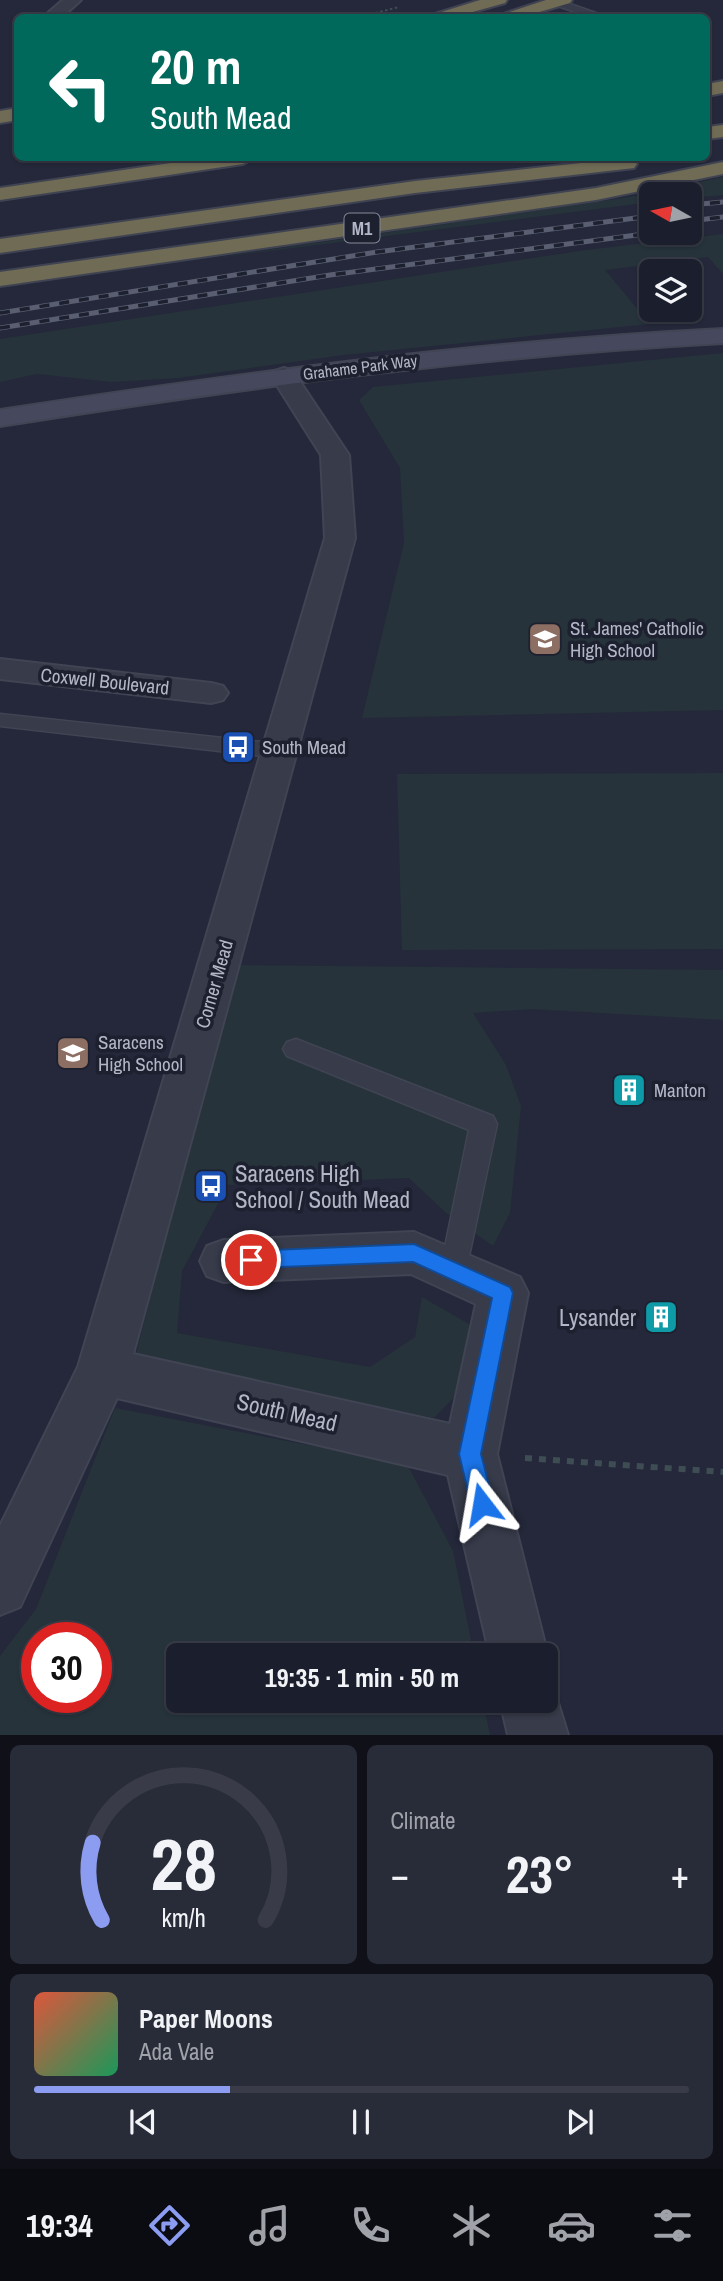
<!DOCTYPE html>
<meta charset="utf-8">
<style>
:root{--surface:#1b1e2c;--page:#282b38;--text:#f1f3f6;--muted:#a0a2a9;--line:#393c48;--accent:#8c9cf1}
body{margin:0;font-family:"Archivo Narrow",sans-serif;background:var(--page);color:var(--text);height:100vh;display:flex;flex-direction:column;font-size:26px;white-space:nowrap}
*{box-sizing:border-box;margin:0}
p{font-size:23px;color:var(--muted)}
.icon{flex:none;width:38px;height:38px;fill:none;stroke:currentColor;stroke-width:2;stroke-linecap:round;stroke-linejoin:round}
.map{position:relative;height:1735px;overflow:hidden}
.details{display:flex;flex-direction:column;gap:10px;padding:10px;background:#0f1018;flex:1}
.details>*{flex:none}
.banner{position:absolute;left:14px;top:14px;width:696px;height:147px;border-radius:10px;box-shadow:0 2px 5px #0004,0 0 0 2px var(--line);background:#00695c;color:#fff;overflow:hidden}
.needle{width:46px;rotate:279deg}
.tools{position:absolute;left:639px;top:182px;display:grid;gap:14px}
.tools a{display:grid;place-items:center;width:63px;height:63px;border-radius:10px;background:var(--surface);box-shadow:0 2px 5px #0004,0 0 0 2px var(--line);font-size:35px}
.speed{position:absolute;left:21px;top:1622px;display:flex;gap:14px;font-size:35px;font-weight:700;text-align:center}
.speed>*{display:grid;place-content:center;width:91px;height:91px;border-radius:50%;background:var(--surface);box-shadow:0 2px 5px #0004,0 0 0 2px var(--line);line-height:1}
.speed .limit{border:10px solid #d22;background:#fff;color:#111}
.pin{position:absolute;display:grid;place-items:center;width:60px;height:60px;color:#fff;margin:-30px;border:4px solid #fff;border-radius:50%;box-shadow:0 2px 7px #0007}
.me{position:absolute;width:77px;margin:-38px;rotate:346deg;stroke-linejoin:round;filter:drop-shadow(0 0 5px #0008)}
.turn{display:flex;align-items:center;gap:24px;height:147px;padding:0 21px;font-size:32px}
.turn .icon{width:91px;height:91px;stroke-width:2.5}
.turn b{display:block;font-size:49px;line-height:60px}
.big{font-size:52px;font-weight:800;line-height:1.1}
.details .widget{flex:1;display:flex;flex-direction:column;justify-content:center;gap:10px;min-width:0;padding:0 24px;border-radius:10px;background:var(--page)}
.details .dial{align-items:center;gap:0}
.dial svg{height:182px;overflow:visible;fill:none;stroke:var(--line);stroke-width:7;stroke-linecap:round;text-anchor:middle}
.dial text{fill:var(--text);stroke:none}
.song{display:flex;align-items:center;gap:21px}
.cover{width:84px;height:84px;border-radius:10px;background:linear-gradient(135deg,hsl(10 70% 55%),hsl(150 70% 35%))}
.played{height:7px;border-radius:4px;background:linear-gradient(90deg,var(--accent) 30%,var(--line) 30%)}
.keys{display:flex;justify-content:space-around;direction:ltr}
.heat{display:flex;justify-content:space-between;align-items:center;font-size:38px;direction:ltr}
.details .tiles{flex:1;display:grid;gap:10px;grid-template-columns:1fr 1fr}
.widget:last-child{grid-column:span 2}
.trip{position:absolute;left:166px;top:1643px;width:392px;height:70px;border-radius:10px;background:var(--surface);box-shadow:0 2px 5px #0004,0 0 0 2px var(--line);font-weight:800;line-height:70px;text-align:center}
.tabs{display:flex;height:112px;justify-content:space-around;align-items:center;background:#0b0c12;color:var(--muted)}
.tabs .icon{width:49px;height:49px}
.tabs .current{color:var(--accent)}
.tabs b{font-size:32px;color:var(--text)}
.map>svg:first-child{display:block}
.green{fill:#26333b;fill-rule:evenodd}
.lines{fill:none;stroke-linecap:round;stroke-linejoin:round}
.lane-casing{stroke:#404453;stroke-width:3}
.street-casing{stroke:#404453;stroke-width:4}
.secondary-casing{stroke:#404453;stroke-width:4}
.highway-casing{stroke:#3f4352;stroke-width:4}
.path-far1{stroke:#3e4d53;stroke-width:2;stroke-dasharray:2.5 2.5;stroke-linecap:butt}
.path{stroke:#3e4d53;stroke-width:6;stroke-dasharray:7 7;stroke-linecap:butt}
.lane{fill:#373b4a;fill-rule:evenodd}
.street{fill:#373b4a;fill-rule:evenodd}
.secondary{fill:#46495d;fill-rule:evenodd}
.highway{fill:#706b55;fill-rule:evenodd}
.rail-casing{stroke:#595e71;stroke-width:5}
.rail{stroke:#1c202f;stroke-width:3.5;stroke-dasharray:10;stroke-linecap:butt}
.route{fill:#1a73e8;stroke:#114b97;stroke-width:2}
.labels{text-anchor:middle;dominant-baseline:central;stroke-width:7;stroke-linejoin:round;paint-order:stroke}
.far-street-label{font-size:16px;fill:#b3b6c6;stroke:#1c202f}
.shield{fill:#1c202f;stroke:#868999;stroke-width:2}
.shield-label{font-size:18px;font-weight:bold;fill:#b3b6c6}
.poi-label{font-size:19px;fill:#b3b6c6;stroke:#1c202f;text-anchor:start}
.street-label{font-size:19px;fill:#b3b6c6;stroke:#1c202f}
.near-poi-label{font-size:23px;fill:#b3b6c6;stroke:#1c202f;text-anchor:start}
.near-street-label{font-size:23px;fill:#b3b6c6;stroke:#1c202f}
</style>
<div class="map">
<svg width="723" height="1735" viewBox="0 0 723 1735">
<rect width="100%" height="100%" fill="#24283a"/>
<g class="green">
<path d="M723,177V195L690,198V194H651V202L200,260L629,197Z"/>
<path d="M723,234V274L708,257L605,270L650,324L343,355L178,378L112,382L37,374L0,382V339L586,250Z"/>
<path d="M723,353V710L362,718L404,543L400,468L359,400L373,387Z"/>
<path d="M723,773V949L402,950L397,774Z"/>
<path d="M235,965L723,970V1020L532,1009L473,1013L506,1065L521,1106L510,1213L493,1246L445,1212L409,1178L228,1185L182,1271L177,1333L370,1367L415,1337L422,1297L469,1324L468,1383L434,1418L134,1362Z"/>
<path d="M115,1408L407,1464L453,1551L474,1655L178,1656V1701H483L490,1735H0V1656L36,1609ZM37,1638H96V1698H37Z"/>
</g>
<g class="lines">
<g class="lane-casing">
<g id="lane">
<path d="M552,0H559L610,18H593L552,4Z"/>
<path d="M0,714L280,744L290,751L280,758L0,726Z"/>
<path d="M296,1039L493,1116L497,1124L464,1280L454,1284L444,1280L440,1271L469,1130L287,1056L283,1049L287,1042Z"/>
</g>
</g>
<g class="street-casing">
<g id="street">
<path d="M63,0H81L61,18H42Z"/>
<path d="M284,368L293,371L349,455L355,538L133,1354L450,1424L476,1304L411,1274L224,1282L207,1276L200,1261L207,1246L224,1240L414,1232L520,1277L528,1293L497,1454L548,1656L546,1662V1656H490L448,1475L117,1398L20,1607L0,1615V1526L78,1367L325,538L321,455L271,376L275,371Z"/>
<path d="M0,659L211,683L223,686L228,693L223,700L211,703L0,679Z"/>
<path d="M546,1678L551,1680L568,1735H508L500,1701H546Z"/>
</g>
</g>
<g class="secondary-casing">
<path id="secondary" d="M723,329V343C480,356 240,388 0,426V410C240,373 480,341 723,329Z"/>
</g>
<g class="highway-casing">
<g id="highway">
<path d="M480,0H507L505,3L451,18H422Z"/>
<path d="M546,0H572L570,3L519,18H491Z"/>
<path d="M723,81V93L707,96V84Z"/>
<path d="M18,108V120L0,123V111Z"/>
<path d="M723,125V137L707,139V127Z"/>
<path d="M205,158H253L243,164L0,200V188Z"/>
<path d="M627,158L634,160L637,164L634,168L415,193L0,253V239L415,181Z"/>
<path d="M723,162V174L596,200L0,286V272L596,188Z"/>
</g>
</g>
<path class="path-far1" d="M356,18L399,7"/>
<path class="path" d="M525,1458L723,1472"/>
<use href="#lane" class="lane"/>
<use href="#street" class="street"/>
<use href="#secondary" class="secondary"/>
<use href="#highway" class="highway"/>
<g class="rail-casing">
<g id="rail">
<path d="M690,205L723,202"/>
<path d="M690,221L723,217"/>
<path d="M0,313L377,252L651,216"/>
<path d="M0,328L330,275L652,233"/>
</g>
</g>
<use href="#rail" class="rail"/>
</g>
<path class="route" d="M414,1244L510,1287L513,1293L481,1454L494,1504L490,1512L482,1515L474,1512L471,1504L459,1454L492,1298L413,1262L251,1268L244,1266L241,1260L244,1253L251,1251Z"/>
<defs>
<g id="school-square" transform="scale(1.75)"><rect x="-9" y="-9" width="18" height="18" rx="4" fill="#8d6e63" stroke="#1c202f"/><path d="M0-5L7-2L0 1L-7-2ZM-4 1L0 2.5L4 1V4Q0 6-4 4Z" fill="#fff"/></g>
<g id="bus-square" transform="scale(1.75)"><rect x="-9" y="-9" width="18" height="18" rx="4" fill="#1a4fb4" stroke="#1c202f"/><path d="M-5-6H5V4H4V6H2V4H-2V6H-4V4H-5ZM-3.5-4V0h7V-4ZM-3.5 1.2v1.5H-2V1.2ZM2 1.2v1.5H3.5V1.2Z" fill="#fff"/></g>
<g id="building-square" transform="scale(1.75)"><rect x="-9" y="-9" width="18" height="18" rx="4" fill="#0f9aa8" stroke="#1c202f"/><path d="M-4-6H4V6H1V3H-1V6H-4ZM-2.5-4.3h1.7v1.8h-1.7ZM.8-4.3h1.7v1.8H.8ZM-2.5-1h1.7V.8h-1.7ZM.8-1h1.7V.8H.8Z" fill="#fff"/></g>
</defs>
<g fill-rule="evenodd">
<use href="#school-square" x="545" y="639"/>
<use href="#bus-square" x="238" y="747"/>
<use href="#school-square" x="73" y="1053"/>
<use href="#building-square" x="629" y="1090"/>
<use href="#bus-square" x="211" y="1186"/>
<use href="#building-square" x="661" y="1317"/>
</g>
<g class="labels">
<g class="far-street-label">
<text transform="translate(360 367) rotate(-7)">Grahame Park Way</text>
</g>
<rect class="shield" x="344.5" y="213.5" width="35" height="29" rx="5"/>
<g class="shield-label">
<text x="362" y="228">M1</text>
</g>
<g class="poi-label">
<text x="570" y="628">St. James' Catholic<tspan x="570" dy="22">High School</tspan></text>
<text x="262" y="747">South Mead</text>
<text x="98" y="1042">Saracens<tspan x="98" dy="22">High School</tspan></text>
<text x="654" y="1090">Manton</text>
</g>
<g class="street-label">
<text transform="translate(105 681) rotate(6)">Coxwell Boulevard</text>
<text transform="translate(214 984) rotate(-74)">Corner Mead</text>
</g>
<g class="near-poi-label">
<text x="235" y="1173">Saracens High<tspan x="235" dy="26">School / South Mead</tspan></text>
<text x="636" y="1317" text-anchor="end">Lysander</text>
</g>
<g class="near-street-label">
<text transform="translate(287 1412) rotate(13)">South Mead</text>
</g>
</g>
</svg>
<div class="tools">
<a><svg class="needle" viewBox="-14 -14 28 28"><path d="M0-13l5 13h-10z" fill="#e53935"/><path d="M0 13l5-13h-10z" fill="#a0a2a9"/></svg></a>
<a><svg class="icon" aria-label="layers" viewBox="0 0 24 24"><path d="M12 4l9 5-9 5-9-5zM3 14l9 5 9-5"/></svg></a>
</div>
<div class="speed"><div class="limit">30</div></div>
<div class="pin" style="left:251px;top:1260px;background:#d93025"><svg class="icon" aria-label="arrive" viewBox="0 0 24 24"><path d="M6 21V4h12l-3 4 3 4H6"/></svg></div>
<svg class="me" style="left:482px;top:1504px" viewBox="-20 -20 40 40"><path d="M0-17L14 15 0 8-14 15z" fill="#1a73e8" stroke="#fff" stroke-width="4"/></svg>
<div class="trip">19:35 · 1 min · 50 m</div>
<div class="banner">
<div class="turn"><svg class="icon" aria-label="left" viewBox="0 0 24 24"><path d="M17 20v-9H6M10 6l-5 5 5 5"/></svg><div><b>20 m</b>South Mead</div></div>
</div>
</div>
<section class="details">
<div class="tiles">
<div class="widget dial"><svg viewBox="0 0 100 80">
<path d="M14 69A42 42 0 1 1 86 69"/>
<path d="M14 69A42 42 0 0 1 10 35" stroke="#8c9cf1"/>
<text x="50" y="56" font-size="32" font-weight="700">28</text>
<text x="50" y="72" font-size="11">km/h</text>
</svg></div>
<div class="widget"><p>Climate</p>
<div class="heat"><a>−</a><b class="big">23°</b><a>+</a></div>
</div>
<div class="widget">
<div class="song"><i class="cover"></i><div><b>Paper Moons</b><p>Ada Vale</p></div></div>
<div class="played"></div>
<div class="keys"><svg class="icon" aria-label="previous" viewBox="0 0 24 24"><path d="M18 5L8 12l10 7zM5 5v14"/></svg><svg class="icon" aria-label="pause" viewBox="0 0 24 24"><path d="M8 5v14M16 5v14"/></svg><svg class="icon" aria-label="next" viewBox="0 0 24 24"><path d="M6 5l10 7-10 7zM19 5v14"/></svg></div>
</div>
</div>
</section>
<nav class="tabs">
<b>19:34</b>
<svg class="icon current" aria-label="directions" viewBox="0 0 24 24"><path d="M12 3l9 9-9 9-9-9zM9 14v-3h6M13 9l2 2-2 2"/></svg>
<svg class="icon" aria-label="music" viewBox="0 0 24 24"><path d="M9 18V5l10-2v13"/><circle cx="6" cy="18" r="3"/><circle cx="16" cy="16" r="3"/></svg>
<svg class="icon" aria-label="phone" viewBox="0 0 24 24"><path d="M5 4h4l2 5-3 2q2 4 5 5l2-3 5 2v4C11 20 4 13 5 4z"/></svg>
<svg class="icon" aria-label="climate" viewBox="0 0 24 24"><path d="M12 3v18M4 7l16 10M4 17L20 7"/></svg>
<svg class="icon" aria-label="car" viewBox="0 0 24 24"><path d="M5 17H2v-5l4-1 3-4h7l3 4 3 1v5h-3M9 17h6M6 11h13"/><circle cx="7" cy="17" r="2"/><circle cx="17" cy="17" r="2"/></svg>
<svg class="icon" aria-label="filters" viewBox="0 0 24 24"><path d="M4 7h16M4 17h16"/><circle cx="9" cy="7" r="2"/><circle cx="15" cy="17" r="2"/></svg>
</nav>
